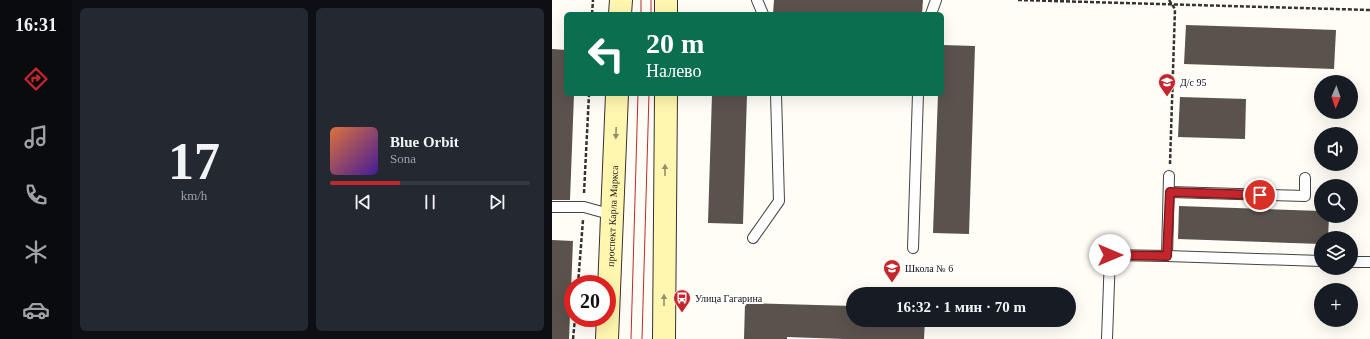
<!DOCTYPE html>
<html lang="ru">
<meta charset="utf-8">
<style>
:root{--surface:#171b24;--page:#242831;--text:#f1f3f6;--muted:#9ea1a6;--line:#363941;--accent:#c4262e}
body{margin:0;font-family:"Times New Roman",serif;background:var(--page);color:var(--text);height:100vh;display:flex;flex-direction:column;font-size:15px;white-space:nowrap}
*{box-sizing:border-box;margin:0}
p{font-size:13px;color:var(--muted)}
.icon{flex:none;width:22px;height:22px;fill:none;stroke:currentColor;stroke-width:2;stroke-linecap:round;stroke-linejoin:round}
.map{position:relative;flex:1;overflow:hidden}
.details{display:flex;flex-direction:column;gap:8px;padding:8px;background:#0d0f14;width:480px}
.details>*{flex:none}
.guide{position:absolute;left:12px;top:12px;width:380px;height:84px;border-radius:6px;box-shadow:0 4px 16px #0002;background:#0b6e4f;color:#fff;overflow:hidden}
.needle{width:26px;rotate:182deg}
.tools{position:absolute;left:762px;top:75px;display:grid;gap:8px}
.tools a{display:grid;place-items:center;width:44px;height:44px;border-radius:50%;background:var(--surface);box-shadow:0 4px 16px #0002;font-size:20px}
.speed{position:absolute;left:12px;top:275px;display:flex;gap:8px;font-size:20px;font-weight:700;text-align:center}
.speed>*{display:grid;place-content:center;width:52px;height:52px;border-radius:50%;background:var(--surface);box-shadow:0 4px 16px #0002;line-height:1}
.speed .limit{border:6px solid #d22;background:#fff;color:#111}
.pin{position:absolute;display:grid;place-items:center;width:34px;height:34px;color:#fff;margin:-17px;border:2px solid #fff;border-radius:50%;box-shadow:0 1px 4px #0007}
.me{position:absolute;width:44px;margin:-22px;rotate:90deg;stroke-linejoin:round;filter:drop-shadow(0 0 3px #0008)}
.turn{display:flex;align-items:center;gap:14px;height:84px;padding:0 16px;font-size:18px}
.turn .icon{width:52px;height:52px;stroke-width:2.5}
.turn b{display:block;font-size:28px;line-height:34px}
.details .card{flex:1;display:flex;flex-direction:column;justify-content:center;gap:6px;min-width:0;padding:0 14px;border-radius:6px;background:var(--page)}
.details .dial{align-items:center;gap:0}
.dial b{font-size:52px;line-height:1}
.song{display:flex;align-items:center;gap:12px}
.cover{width:48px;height:48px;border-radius:6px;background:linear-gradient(135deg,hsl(20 70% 55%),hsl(260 70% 35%))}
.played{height:4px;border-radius:2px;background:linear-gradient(90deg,var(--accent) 35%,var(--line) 35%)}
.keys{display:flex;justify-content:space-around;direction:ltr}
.details .tiles{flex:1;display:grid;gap:8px;grid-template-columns:repeat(2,1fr)}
.trip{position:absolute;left:294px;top:287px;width:230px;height:40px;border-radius:20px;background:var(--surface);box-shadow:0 4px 16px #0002;font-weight:700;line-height:40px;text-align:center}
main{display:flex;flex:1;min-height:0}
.menu{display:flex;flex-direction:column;width:72px;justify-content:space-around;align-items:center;background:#090b0e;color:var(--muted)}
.menu .icon{width:28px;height:28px}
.menu .on{color:var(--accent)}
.menu b{font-size:18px;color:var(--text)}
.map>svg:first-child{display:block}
.building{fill:#5a524d}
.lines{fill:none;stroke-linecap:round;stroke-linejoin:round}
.lane-casing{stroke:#444;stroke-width:12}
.secondary-casing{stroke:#333;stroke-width:24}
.path{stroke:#333;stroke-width:2.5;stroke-dasharray:4 2;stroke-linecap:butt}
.lane{stroke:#fff;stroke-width:10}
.secondary{stroke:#fff6b0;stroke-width:22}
.tram{stroke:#c4262e;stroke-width:1}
.oneway{fill:#948f68}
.route-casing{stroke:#7f191e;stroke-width:10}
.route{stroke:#c4262e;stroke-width:7}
.labels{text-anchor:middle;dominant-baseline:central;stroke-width:4;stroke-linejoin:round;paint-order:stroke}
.poi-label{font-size:10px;fill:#111;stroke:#fff;text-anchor:start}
.street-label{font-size:10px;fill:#111;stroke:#fff}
</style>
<main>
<nav class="menu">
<b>16:31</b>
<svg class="icon on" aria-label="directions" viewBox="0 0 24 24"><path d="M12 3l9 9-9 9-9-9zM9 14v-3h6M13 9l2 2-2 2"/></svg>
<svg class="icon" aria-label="music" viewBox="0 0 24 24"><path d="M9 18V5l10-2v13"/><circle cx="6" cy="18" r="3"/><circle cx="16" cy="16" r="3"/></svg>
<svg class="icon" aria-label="phone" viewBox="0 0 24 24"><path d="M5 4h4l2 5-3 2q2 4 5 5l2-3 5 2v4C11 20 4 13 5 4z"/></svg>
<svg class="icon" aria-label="climate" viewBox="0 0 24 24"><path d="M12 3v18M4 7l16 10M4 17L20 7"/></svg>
<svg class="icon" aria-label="car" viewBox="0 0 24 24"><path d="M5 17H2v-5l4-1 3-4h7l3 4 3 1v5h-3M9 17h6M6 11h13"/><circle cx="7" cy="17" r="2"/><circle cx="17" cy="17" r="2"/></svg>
</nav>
<section class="details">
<div class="tiles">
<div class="card dial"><b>17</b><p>km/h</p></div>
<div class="card">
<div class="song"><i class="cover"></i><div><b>Blue Orbit</b><p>Sona</p></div></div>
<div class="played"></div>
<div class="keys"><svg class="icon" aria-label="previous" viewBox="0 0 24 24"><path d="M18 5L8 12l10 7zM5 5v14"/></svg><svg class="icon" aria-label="pause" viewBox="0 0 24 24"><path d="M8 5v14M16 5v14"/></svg><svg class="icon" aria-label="next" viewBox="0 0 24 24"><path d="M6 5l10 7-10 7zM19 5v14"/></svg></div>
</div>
</div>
</section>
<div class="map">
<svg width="818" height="339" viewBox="0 0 818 339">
<rect width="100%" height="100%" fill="#fffdf5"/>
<g class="building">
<path d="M222,0H371L370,14H221Z"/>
<path d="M634,25L784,30L782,69L632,64Z"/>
<path d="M390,45L423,46L417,234L381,233L386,94H390Z"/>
<path d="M0,49L14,50V94H22L18,200H0Z"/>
<path d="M160,94H195L191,224L156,223Z"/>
<path d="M628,97L694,99L693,139L626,137Z"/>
<path d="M627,206L769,211V216H777L776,238H769V244L626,239Z"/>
<path d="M0,240L21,241L17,339H0Z"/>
<path d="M193,303L301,306V320H373L372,339H292L235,337V339H192Z"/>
</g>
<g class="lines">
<g class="lane-casing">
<g id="lane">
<path d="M205,0L211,14"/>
<path d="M379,14L384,0"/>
<path d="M618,192L753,196V178"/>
<path d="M0,207H32L61,215"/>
<path d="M201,238L227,201L224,94"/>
<path d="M361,248L366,94"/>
<path d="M615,256L617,176"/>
<path d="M799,262H818"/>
<path d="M555,339L558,255L615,256L769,261"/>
</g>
</g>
<g class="secondary-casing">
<g id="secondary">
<path d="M68,14L69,0"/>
<path d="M114,14V0"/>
<path id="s1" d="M55,339L65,94"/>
<path d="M112,339L114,94"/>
</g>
</g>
<g class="path">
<path d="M466,0L818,10"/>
<path d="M617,0L623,9L618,164"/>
<path d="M40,14L41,0"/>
<path d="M32,193L37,94"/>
<path d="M26,284L31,220"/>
<path d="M21,339L23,318"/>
</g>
<use href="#lane" class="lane"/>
<use href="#secondary" class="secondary"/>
<g class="tram">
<path d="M89,14V0"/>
<path d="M99,14V0"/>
<path d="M79,339L86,94"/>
<path d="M90,339L97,94"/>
</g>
</g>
<defs><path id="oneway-solid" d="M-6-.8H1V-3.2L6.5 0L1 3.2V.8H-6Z"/></defs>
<g class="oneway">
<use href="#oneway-solid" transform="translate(64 133) rotate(92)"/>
<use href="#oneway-solid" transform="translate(113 170) rotate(-90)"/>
<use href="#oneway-solid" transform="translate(112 300) rotate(-90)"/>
</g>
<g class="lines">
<g class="route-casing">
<path id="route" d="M558,255L615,256L618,192L708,195"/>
</g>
<use href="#route" class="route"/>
</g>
<defs>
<g id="school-pin" transform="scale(0.9)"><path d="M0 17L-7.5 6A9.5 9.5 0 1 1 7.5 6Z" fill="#c4262e" stroke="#fff"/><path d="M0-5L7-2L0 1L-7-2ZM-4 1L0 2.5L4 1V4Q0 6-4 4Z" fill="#fff"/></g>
<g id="bus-pin" transform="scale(0.9)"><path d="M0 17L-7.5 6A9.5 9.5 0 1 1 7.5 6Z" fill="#c4262e" stroke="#fff"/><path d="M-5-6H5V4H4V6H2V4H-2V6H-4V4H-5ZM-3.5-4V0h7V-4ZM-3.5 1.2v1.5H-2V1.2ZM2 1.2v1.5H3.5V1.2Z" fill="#fff"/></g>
</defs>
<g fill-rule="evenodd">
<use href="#school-pin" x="615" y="82"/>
<use href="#school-pin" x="340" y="268"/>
<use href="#bus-pin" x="130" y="298"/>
</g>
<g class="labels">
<g class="poi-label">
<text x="628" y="82">Д/с 95</text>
<text x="353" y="268">Школа № 6</text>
<text x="143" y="298">Улица Гагарина</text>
</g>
<g class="street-label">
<text stroke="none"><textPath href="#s1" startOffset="123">проспект Карла Маркса</textPath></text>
</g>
</g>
</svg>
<div class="tools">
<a><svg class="needle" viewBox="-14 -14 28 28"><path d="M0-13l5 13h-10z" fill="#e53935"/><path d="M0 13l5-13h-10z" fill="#9ea1a6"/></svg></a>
<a><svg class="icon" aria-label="sound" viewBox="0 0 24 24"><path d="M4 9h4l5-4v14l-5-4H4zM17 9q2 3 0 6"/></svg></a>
<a><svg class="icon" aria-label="search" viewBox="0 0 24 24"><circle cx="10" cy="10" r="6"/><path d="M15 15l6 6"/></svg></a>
<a><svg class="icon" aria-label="layers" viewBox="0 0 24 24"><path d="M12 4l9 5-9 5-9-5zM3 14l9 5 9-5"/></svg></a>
<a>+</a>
</div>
<div class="speed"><div class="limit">20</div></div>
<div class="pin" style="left:708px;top:195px;background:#d93025"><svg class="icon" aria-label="arrive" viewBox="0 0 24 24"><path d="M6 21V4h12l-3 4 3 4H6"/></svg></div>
<svg class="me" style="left:558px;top:255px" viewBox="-20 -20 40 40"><circle r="19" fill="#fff"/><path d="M0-13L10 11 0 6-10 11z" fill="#c4262e"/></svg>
<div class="trip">16:32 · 1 мин · 70 m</div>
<div class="guide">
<div class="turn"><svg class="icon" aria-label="left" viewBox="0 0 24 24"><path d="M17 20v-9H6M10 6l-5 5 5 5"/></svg><div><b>20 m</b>Налево</div></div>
</div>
</div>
</main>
